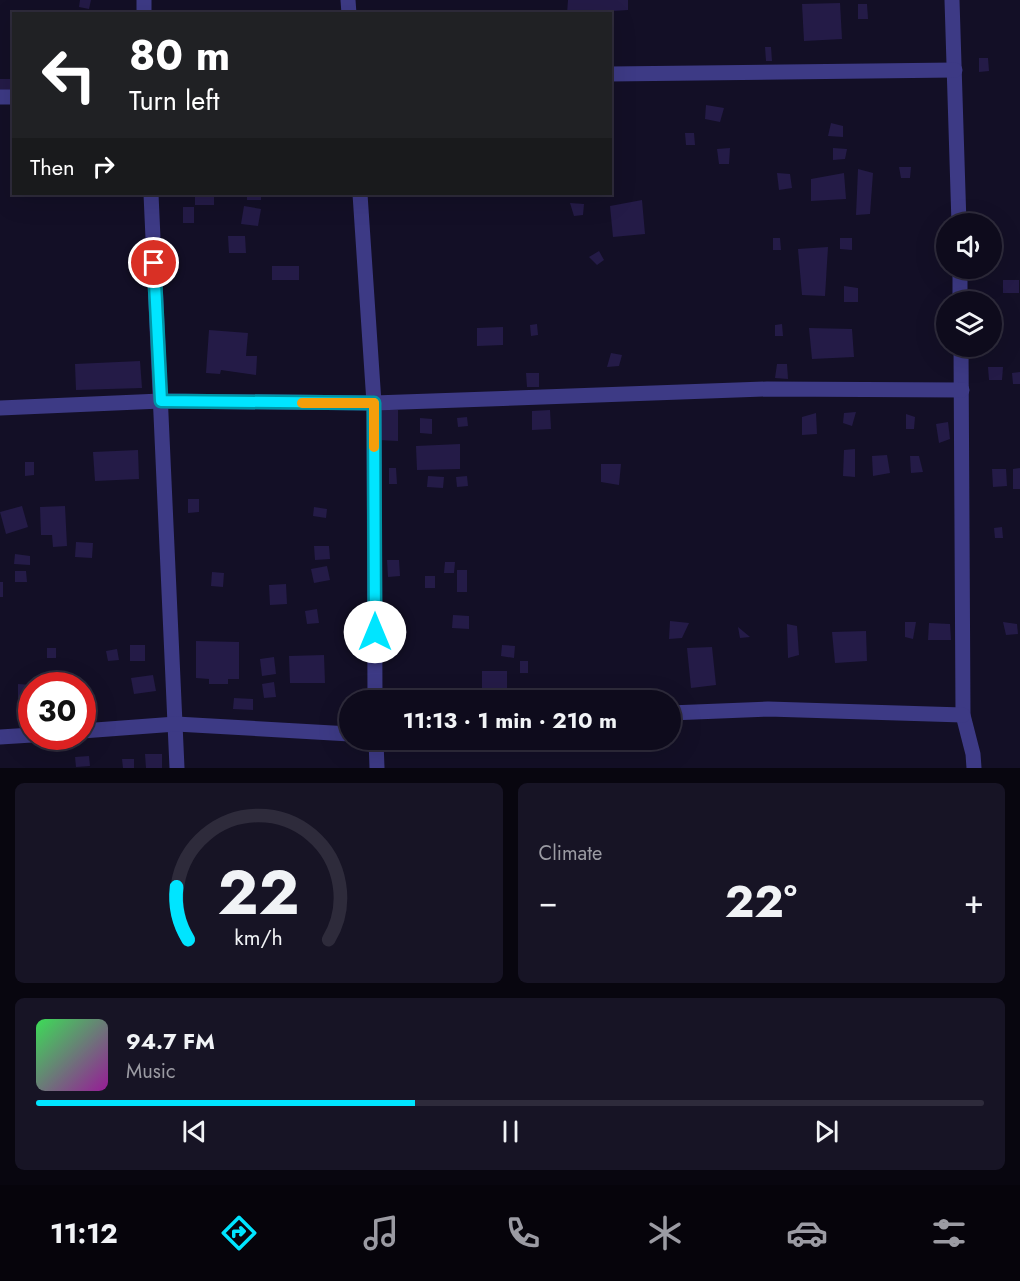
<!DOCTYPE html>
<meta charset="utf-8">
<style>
:root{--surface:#0e0b1c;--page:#171425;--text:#f1f3f6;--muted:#9b9ba3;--line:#2e2b3b;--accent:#00e5ff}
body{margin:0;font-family:Jost,sans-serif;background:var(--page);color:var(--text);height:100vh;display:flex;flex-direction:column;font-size:22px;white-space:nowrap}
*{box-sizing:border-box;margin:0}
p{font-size:20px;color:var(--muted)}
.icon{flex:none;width:33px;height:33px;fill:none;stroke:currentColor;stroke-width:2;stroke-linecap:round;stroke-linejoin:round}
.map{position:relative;height:768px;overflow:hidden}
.drawer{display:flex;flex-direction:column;gap:15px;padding:15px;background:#08060f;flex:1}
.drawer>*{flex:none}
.hud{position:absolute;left:12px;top:12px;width:600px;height:183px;border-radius:0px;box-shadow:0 6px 24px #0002,0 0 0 2px var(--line);background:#202124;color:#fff;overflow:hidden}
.buttons{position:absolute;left:936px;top:213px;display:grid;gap:12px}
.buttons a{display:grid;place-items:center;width:66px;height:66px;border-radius:50%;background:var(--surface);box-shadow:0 6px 24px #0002,0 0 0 2px var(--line);font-size:30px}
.speed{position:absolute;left:18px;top:672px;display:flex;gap:12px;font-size:30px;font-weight:700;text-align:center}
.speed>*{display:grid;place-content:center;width:78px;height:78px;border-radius:50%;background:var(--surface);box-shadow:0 6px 24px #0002,0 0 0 2px var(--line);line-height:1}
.speed .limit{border:9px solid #d22;background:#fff;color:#111}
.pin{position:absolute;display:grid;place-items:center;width:51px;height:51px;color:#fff;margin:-26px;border:3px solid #fff;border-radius:50%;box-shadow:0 2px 6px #0007}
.me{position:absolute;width:66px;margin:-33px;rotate:0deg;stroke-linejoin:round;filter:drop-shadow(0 0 4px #0008)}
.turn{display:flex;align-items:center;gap:21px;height:126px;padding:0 18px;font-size:27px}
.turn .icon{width:78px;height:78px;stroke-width:2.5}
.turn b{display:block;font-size:42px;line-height:51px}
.then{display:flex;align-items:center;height:57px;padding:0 18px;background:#0003;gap:12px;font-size:22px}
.big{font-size:45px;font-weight:700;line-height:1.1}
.drawer .card{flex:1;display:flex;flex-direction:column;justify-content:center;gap:9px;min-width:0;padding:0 21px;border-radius:9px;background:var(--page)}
.drawer .dial{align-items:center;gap:0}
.dial svg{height:156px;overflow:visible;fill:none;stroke:var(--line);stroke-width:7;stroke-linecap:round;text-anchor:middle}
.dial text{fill:var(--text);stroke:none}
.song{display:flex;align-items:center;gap:18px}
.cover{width:72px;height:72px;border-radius:9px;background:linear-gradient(135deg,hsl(130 70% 55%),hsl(300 70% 35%))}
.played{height:6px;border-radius:3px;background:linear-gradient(90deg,var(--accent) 40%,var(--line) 40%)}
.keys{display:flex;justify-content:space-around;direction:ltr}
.heat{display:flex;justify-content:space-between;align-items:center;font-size:33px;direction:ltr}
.drawer .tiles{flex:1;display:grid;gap:15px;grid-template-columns:1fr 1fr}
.card:last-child{grid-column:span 2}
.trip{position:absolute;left:339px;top:690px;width:342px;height:60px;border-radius:30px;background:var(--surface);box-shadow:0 6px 24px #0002,0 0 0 2px var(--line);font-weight:700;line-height:60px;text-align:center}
.dock{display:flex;height:96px;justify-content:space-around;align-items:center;background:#06040b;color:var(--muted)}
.dock .icon{width:42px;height:42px}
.dock .current{color:var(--accent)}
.dock b{font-size:27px;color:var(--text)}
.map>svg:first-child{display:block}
.building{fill:#241b47}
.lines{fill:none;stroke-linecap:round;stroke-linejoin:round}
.street{stroke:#3d3a85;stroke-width:15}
.route-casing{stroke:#0095a6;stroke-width:15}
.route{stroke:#00e5ff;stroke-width:10}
.slow{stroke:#f59e0b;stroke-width:10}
</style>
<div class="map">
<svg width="1020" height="768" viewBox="0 0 1020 768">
<rect width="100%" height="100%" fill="#130f26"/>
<g class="building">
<path d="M80,0H91L89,9L79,7Z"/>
<path d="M568,0H628V10L567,14Z"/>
<path d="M840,3L842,39L804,41L802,4Z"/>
<path d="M858,4H867L868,19H858Z"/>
<path d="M765,47H771L772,61H766Z"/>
<path d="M979,58H988L989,71L979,72Z"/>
<path d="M0,79H11L10,90H0Z"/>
<path d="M706,105L724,108L720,122L705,119Z"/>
<path d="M831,123L843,126V137L828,136Z"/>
<path d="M685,133H694L695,145H686Z"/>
<path d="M730,148L729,164H719L717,149Z"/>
<path d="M833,148L847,149L845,159L833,160Z"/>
<path d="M899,167H911L910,178H901Z"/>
<path d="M858,169L873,173L870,214L856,215Z"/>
<path d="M777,173L790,174L792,188L779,190Z"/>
<path d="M844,173L846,199L811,201V179Z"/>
<rect x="195" y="194" width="19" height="11"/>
<rect x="247" y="194" width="14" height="6"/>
<path d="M642,200L645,234L613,237L610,206Z"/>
<path d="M570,203L584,204L583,215L574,216Z"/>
<path d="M244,206L261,209L258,226L241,224Z"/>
<rect x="183" y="207" width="11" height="16"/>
<path d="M228,236H245L246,253H229Z"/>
<path d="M773,238H780L781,250H773Z"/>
<path d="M840,238H852V250L840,249Z"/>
<path d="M828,247L825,296L802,295L798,249Z"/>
<path d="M599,251L604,260L597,265L589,257Z"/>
<rect x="272" y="266" width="27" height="14"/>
<rect x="1003" y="280" width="16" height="13"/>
<path d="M844,286L858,288V302H844Z"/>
<path d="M537,324L538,335L531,336L530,325Z"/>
<path d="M782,324L783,336H775V325Z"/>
<path d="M503,327V345L477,346V328Z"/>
<path d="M809,328L852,329L854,357L812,359Z"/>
<path d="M209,330L248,333L246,356H257L256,375L221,370L220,374L206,373Z"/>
<path d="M611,353L622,355L619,366L607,367Z"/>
<path d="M140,361L142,388L76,390L75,364Z"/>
<path d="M777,364H787L788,379L775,378Z"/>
<path d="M988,367H1003L1002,380H989Z"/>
<path d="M1020,372V384H1013L1012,373Z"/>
<path d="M526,373H539V387H527Z"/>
<path d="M379,410H398V441L378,440Z"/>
<path d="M550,410L551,429L532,430V411Z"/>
<path d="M856,412L852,426L843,423L844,413Z"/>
<path d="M816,413L817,434L802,435V417Z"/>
<path d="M906,414L915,417L914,429H906Z"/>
<path d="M467,417L468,426L458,427L457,418Z"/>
<path d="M420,418L432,419V434L420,433Z"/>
<path d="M948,422L950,439L939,443L936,424Z"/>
<path d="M460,444V469L417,470L416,446Z"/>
<path d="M855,449V477L843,476L844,450Z"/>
<path d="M138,450L139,479L95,481L93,452Z"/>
<path d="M887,455L890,473L873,476L872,456Z"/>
<path d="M910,456H919L923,472L911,473Z"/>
<path d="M25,462H34V475L25,476Z"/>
<path d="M601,464H621L619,485L601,482Z"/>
<path d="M389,468H396L397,484H389Z"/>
<path d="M1020,468V489H1013V469Z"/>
<path d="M992,469H1006L1007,486L993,487Z"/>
<path d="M428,476L444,477L443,488L427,487Z"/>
<path d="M467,476L468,486L457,487L456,477Z"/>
<path d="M188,499H199V512L188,513Z"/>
<path d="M22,506L28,527L6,534L0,512Z"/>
<path d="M65,506L67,546L53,547L52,535H41L40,507Z"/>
<path d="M314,507L327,509L326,518L313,516Z"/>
<path d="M1002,527L1003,538H995L994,528Z"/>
<path d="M76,542L93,543L92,558L75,557Z"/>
<path d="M314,546H329L330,559L315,560Z"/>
<path d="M15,554L30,556V565L14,564Z"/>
<path d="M387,560H399L400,576L388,577Z"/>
<path d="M445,562H455L454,573H444Z"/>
<path d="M327,566L330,580L314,583L311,569Z"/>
<rect x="457" y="570" width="10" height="22"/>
<path d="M15,571H26L27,582H15Z"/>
<path d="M212,572L224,573L223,587L211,586Z"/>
<rect x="425" y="576" width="10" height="12"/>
<rect x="0" y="582" width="3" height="15"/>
<path d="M286,584L287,604L270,605L269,585Z"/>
<path d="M317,609L319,623L307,624L305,611Z"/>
<path d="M453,615L469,616V629L452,628Z"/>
<path d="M670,621L689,623L682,638L669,639Z"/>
<path d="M905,622H916L913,639L905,637Z"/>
<path d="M1003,622L1017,624L1018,634L1006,635Z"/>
<path d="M929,623L950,624L951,640H928Z"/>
<path d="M787,624L797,626L799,655L788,658Z"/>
<path d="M738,627L750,637L740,638Z"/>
<path d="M866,631L867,661L835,663L832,632Z"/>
<path d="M196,641L239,642V679H228V684H209V679L196,678Z"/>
<rect x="130" y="645" width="15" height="16"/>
<path d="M502,645L515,646L514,658L501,656Z"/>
<path d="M712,647L716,685L691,688L687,648Z"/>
<rect x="47" y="648" width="9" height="10"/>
<path d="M117,649L119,660L108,661L106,651Z"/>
<path d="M324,655L325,683H290L289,656Z"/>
<path d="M274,657L276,674L262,676L260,659Z"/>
<rect x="520" y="661" width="8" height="12"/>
<rect x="482" y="671" width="25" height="17"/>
<path d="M54,673H70L71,686H55Z"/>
<path d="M153,675L156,691L134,694L131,678Z"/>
<path d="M274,682L276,697L264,698L262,684Z"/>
<path d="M18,684L32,685V698H18Z"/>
<path d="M234,698L253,699V710L233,709Z"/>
<path d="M145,754H162V768H146Z"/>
<path d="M89,756L90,766L76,767L75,757Z"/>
<path d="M122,759H134V768H123Z"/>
</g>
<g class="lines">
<g class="street">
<path d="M144,0V14"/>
<path d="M348,0L349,14"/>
<path d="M952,0L959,224"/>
<path d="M610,74L955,70"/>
<path d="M0,97H14"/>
<path d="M151,194L177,768"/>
<path d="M360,194L374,403L375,700"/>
<path d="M960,268V302"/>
<path d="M961,346L963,715L973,754L974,768"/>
<path d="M0,408L161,401L374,403L767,389L962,390"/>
<path d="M670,713L768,709L963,715"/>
<path d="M82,731L176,724L350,734"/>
<path d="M0,737L32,735"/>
<path d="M376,740L377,768"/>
</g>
</g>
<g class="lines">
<g class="route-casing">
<path id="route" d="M154,263L161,401L374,403L375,632"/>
</g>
<use href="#route" class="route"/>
<path class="slow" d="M302,403H374V447"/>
</g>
</svg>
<div class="buttons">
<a><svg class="icon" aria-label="sound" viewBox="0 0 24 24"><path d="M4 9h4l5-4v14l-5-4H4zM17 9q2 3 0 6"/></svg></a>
<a><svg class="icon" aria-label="layers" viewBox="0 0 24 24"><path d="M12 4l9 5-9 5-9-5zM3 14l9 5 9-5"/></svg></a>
</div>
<div class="speed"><div class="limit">30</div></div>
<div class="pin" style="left:154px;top:263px;background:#d93025"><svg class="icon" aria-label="arrive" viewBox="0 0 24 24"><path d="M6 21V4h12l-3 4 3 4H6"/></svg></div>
<svg class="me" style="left:375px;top:632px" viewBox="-20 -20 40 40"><circle r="19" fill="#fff"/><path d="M0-13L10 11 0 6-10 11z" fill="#00e5ff"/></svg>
<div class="trip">11:13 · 1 min · 210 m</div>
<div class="hud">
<div class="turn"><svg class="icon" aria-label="left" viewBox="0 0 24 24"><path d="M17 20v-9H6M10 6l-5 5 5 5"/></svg><div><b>80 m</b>Turn left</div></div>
<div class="then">Then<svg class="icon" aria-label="right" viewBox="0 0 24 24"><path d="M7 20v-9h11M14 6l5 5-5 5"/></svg></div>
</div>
</div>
<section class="drawer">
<div class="tiles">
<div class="card dial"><svg viewBox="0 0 100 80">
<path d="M14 69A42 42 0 1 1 86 69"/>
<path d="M14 69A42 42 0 0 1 8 42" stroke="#00e5ff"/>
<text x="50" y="56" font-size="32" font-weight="700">22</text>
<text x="50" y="72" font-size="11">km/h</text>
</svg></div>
<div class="card"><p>Climate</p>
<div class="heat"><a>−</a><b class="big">22°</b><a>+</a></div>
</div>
<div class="card">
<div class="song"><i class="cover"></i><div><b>94.7 FM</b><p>Music</p></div></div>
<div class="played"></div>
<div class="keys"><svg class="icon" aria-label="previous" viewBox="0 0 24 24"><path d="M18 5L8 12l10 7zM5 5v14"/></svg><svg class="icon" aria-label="pause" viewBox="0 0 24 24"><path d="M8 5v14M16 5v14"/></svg><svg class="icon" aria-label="next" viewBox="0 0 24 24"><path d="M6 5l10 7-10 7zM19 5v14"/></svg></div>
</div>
</div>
</section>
<nav class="dock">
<b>11:12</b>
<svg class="icon current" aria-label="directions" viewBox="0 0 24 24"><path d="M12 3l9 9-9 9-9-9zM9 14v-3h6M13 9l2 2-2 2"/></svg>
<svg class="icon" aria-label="music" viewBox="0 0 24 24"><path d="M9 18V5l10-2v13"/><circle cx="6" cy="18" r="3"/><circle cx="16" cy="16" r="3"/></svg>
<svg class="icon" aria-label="phone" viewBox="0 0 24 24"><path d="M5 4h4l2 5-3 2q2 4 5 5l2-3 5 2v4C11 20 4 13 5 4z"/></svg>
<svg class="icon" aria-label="climate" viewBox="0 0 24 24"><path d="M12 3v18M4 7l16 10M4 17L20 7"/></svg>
<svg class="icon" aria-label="car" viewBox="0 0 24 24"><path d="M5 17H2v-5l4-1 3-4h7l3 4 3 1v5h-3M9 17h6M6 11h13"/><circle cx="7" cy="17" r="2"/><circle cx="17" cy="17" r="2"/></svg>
<svg class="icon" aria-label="filters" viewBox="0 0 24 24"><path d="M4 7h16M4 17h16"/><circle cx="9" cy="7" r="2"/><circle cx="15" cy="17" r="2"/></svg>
</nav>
